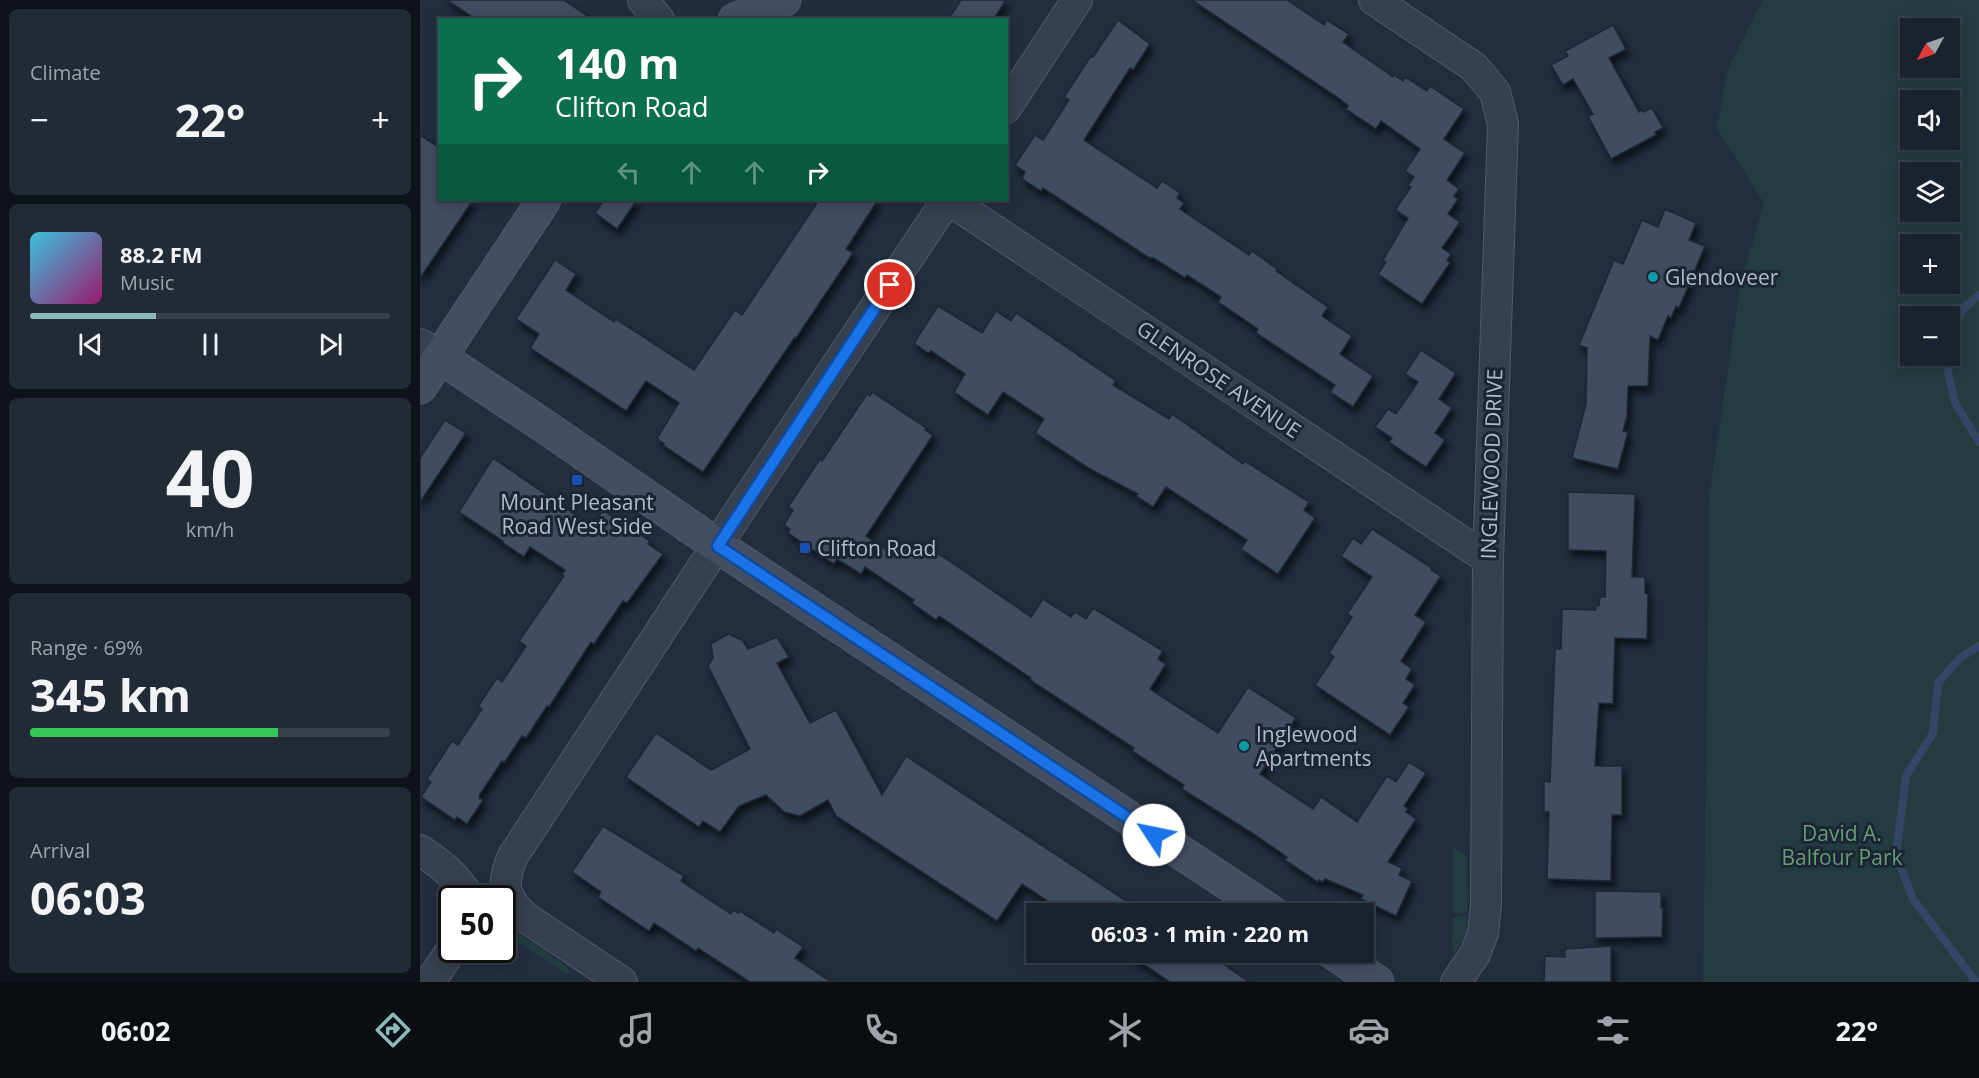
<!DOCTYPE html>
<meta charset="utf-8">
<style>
:root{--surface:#19222e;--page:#222a36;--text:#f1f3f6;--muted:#9fa4aa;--line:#373f4a;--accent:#8bbbb9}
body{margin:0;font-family:"Open Sans",sans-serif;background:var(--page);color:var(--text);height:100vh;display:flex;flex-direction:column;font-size:22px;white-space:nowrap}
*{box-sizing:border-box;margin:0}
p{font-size:20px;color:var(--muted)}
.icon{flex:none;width:33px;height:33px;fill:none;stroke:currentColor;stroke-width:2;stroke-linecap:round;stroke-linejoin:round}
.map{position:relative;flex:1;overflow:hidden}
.sheet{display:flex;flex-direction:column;gap:9px;padding:9px;background:#0e1319;width:420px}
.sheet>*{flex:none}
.top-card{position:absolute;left:18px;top:18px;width:570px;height:183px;border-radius:0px;box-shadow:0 3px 15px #0003,0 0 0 2px var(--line);background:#0b6e4f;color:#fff;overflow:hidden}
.needle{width:39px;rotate:230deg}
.buttons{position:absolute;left:1480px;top:18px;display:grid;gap:12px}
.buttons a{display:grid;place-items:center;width:60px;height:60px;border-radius:0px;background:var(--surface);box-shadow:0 3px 15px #0003,0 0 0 2px var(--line);font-size:30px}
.speed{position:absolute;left:18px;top:885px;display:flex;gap:12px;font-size:30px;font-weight:700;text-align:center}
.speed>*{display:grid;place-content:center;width:78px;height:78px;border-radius:50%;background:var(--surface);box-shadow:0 3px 15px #0003,0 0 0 2px var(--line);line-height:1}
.speed .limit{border:3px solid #111;border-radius:9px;background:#fff;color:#111}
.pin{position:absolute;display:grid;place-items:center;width:51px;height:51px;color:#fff;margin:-26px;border:3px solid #fff;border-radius:50%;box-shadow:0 2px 6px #0007}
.me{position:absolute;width:66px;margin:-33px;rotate:304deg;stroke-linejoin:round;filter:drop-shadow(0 0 4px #0008)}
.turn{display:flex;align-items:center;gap:21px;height:126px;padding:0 18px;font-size:27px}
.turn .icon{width:78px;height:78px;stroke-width:2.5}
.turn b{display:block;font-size:42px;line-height:51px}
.lanes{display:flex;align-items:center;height:57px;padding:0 18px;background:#0003;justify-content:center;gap:30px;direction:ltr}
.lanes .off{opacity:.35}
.big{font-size:45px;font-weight:700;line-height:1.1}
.sheet .widget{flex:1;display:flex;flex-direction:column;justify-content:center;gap:9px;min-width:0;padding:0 21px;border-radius:9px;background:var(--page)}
.sheet .dial{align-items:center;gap:0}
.dial b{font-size:78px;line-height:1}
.song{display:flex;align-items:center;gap:18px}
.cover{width:72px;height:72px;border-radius:9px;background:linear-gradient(135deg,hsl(190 70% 55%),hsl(320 70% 35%))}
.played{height:6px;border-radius:3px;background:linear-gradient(90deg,var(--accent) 35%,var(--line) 35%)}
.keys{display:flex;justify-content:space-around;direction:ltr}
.heat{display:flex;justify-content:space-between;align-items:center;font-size:33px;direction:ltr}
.charge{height:9px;border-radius:4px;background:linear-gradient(90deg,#34c759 69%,var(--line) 0)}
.trip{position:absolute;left:606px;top:903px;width:348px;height:60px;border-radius:0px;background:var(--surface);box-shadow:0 3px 15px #0003,0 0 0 2px var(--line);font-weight:700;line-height:60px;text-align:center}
.dock{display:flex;height:96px;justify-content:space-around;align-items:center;background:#0a0e12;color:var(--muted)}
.dock .icon{width:42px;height:42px}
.dock .on{color:var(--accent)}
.dock b{font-size:27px;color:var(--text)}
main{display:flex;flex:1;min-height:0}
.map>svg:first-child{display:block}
.green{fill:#233c3f;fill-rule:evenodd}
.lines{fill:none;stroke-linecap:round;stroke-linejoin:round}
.stream{stroke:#324765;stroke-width:8}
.building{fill:#404d61;stroke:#1d2735;stroke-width:1.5;filter:url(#shadow)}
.street-casing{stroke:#515a69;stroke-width:32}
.secondary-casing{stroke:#515a69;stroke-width:35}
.street{stroke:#36404e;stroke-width:30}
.secondary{stroke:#434e62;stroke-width:33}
.route-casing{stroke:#114b97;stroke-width:15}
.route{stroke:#1a73e8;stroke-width:10}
.culture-dot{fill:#0f9aa8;stroke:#1b2533;stroke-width:2}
.transit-dot{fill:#1a4fb4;stroke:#1b2533;stroke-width:2}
.labels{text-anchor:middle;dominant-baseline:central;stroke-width:6;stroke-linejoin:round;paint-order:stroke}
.poi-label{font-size:21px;fill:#b1baca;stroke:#1b2533;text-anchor:start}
.street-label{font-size:21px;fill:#b1baca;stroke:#1b2533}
.park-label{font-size:21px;fill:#669c73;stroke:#1b2533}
</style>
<main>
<section class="sheet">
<div class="widget"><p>Climate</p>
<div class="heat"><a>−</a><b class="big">22°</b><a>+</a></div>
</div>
<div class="widget">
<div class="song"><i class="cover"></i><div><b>88.2 FM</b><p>Music</p></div></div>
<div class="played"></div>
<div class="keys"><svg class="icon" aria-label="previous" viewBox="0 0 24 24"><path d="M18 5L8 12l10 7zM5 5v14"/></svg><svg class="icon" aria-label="pause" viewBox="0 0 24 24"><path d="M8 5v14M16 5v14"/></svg><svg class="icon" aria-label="next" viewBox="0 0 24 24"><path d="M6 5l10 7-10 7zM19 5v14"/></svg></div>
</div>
<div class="widget dial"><b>40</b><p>km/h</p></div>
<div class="widget"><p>Range · 69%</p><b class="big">345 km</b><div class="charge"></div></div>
<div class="widget"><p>Arrival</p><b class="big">06:03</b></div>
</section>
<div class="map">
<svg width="1559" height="982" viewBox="0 0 1559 982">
<defs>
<filter id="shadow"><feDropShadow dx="3.5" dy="6" stdDeviation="3" flood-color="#0009"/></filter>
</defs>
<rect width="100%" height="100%" fill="#212e3e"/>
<g class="green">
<path d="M1342,0H1559V982H1283L1290,491L1320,287L1344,203L1297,129L1307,71ZM1491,28H1530V68H1491ZM1491,100H1530V140H1491ZM1491,172H1530V212H1491ZM1491,244H1530V284H1491ZM1491,316H1530V356H1491Z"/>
<path d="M1034,847L1047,856V913H1033Z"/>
<path d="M1047,916L1046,931L1035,955L1032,948L1033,917Z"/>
<path d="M90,927L149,968L148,975L84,933Z"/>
</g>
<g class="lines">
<g class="stream">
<path d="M1559,295L1543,309L1538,321L1535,344L1531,350L1528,373L1535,403L1559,442"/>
<path d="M1556,982L1493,899L1476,854L1486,776L1513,733L1518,683L1540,658L1559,646"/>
</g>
</g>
<g class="building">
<path d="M27,0H144L173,20H57Z"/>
<path d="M541,0H586L573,20H528Z"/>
<path d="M772,0H867L904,25L907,20L929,34L923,42L973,77L974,75L983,81L985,77L1007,91L1010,86L1044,109L1024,139L1045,153L1027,180L1039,189L1034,196L1038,199L1028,214L1040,222L1022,248L1031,254L1027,260L1030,263L1002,304L958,274L966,262L963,260L988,218L975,210L991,187L988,185L994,177L985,171L1000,149L961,121L956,129L926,109L928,106L920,99Z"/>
<path d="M698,20L730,44L713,70L710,68L664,140L737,188L742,181L760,193L757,198L764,203L760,209L829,255L832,251L857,269L856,271L908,307L902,316L932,336L920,354L953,376L933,407L910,392L915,385L836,333L838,329L798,302L801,297L767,275L765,278L732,257L731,259L623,188L621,191L602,179L605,172L595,165L615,135L623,140L649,100L644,97L671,56L673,57Z"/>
<path d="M1193,25L1206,49L1189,58L1219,112L1222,110L1223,112L1232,108L1243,128L1235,132L1236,135L1191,159L1168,116L1173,114L1153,79L1143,85L1131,65L1148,56L1145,51Z"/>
<path d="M0,135L20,148V200H53L0,278Z"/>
<path d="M184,200H217L197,229L175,213Z"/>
<path d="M399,200H458L426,249L433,253L376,338L375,337L283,472L243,445L244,444L237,438L259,403L226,381L206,411L110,348L119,334L96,319L135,260L156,274L146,290L194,322L196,319L274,370L315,310L322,315Z"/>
<path d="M1245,209L1276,223L1269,240L1285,246L1259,308L1256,306L1251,318L1248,316L1238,340L1230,336L1228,386H1208L1207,417L1203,431L1208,432L1198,469L1152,458L1166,404L1167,348L1159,345L1194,260L1203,264L1222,220L1238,227Z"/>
<path d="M518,306L562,333L576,311L591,321L596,313L696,381L693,385L749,419L752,414L823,464L825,461L889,502L884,510L895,518L858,574L821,549L827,540L746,487L733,507L716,496L718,494L670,469L615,433L624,419L583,392L568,415L534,392L545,374L511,351L508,353L494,343Z"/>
<path d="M1001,350L1036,373L1019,399L1032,408L1015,433L1025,440L1006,467L969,442L972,438L955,427L968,409L976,414L998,382L985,374Z"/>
<path d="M452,392L506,428L505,430L513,435L446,536L478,558L488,543L492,545L496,541L525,558L611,617L623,599L651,617L655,612L666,619L673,608L743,651L738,659L746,664L730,689L798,733L828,687L876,718L840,774L893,809L901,797L937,822L967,776L976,782L989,762L1006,773L984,806L988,809L986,812L996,819L968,862L982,868L979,875L992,881L976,916L941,899L943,895L905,879L903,882L899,880L898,882L865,860L867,857L832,833L762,789L764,785L712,751L714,748L610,680L611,678L519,616L516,620L492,603L494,600L445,567L441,574L417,559L414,564L368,533L370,529L364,525L373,510L368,507L400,459L402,461L447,394L450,396Z"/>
<path d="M25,420L46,433L0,502V458Z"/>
<path d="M73,458L172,526L183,510L230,541L228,544L243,554L207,603L203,601L174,644L171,642L129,707L127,706L106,738L102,736L84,763L82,761L60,794L59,798L63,800L47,824L37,817L35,820L1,797L11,782L7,779L32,741L38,745L62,709L58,706L77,678L82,682L106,646L99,641L144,576L142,575L145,570L110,547L104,557L82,542L83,541L39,512Z"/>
<path d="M1148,492L1215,494L1212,577H1225V593L1228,594L1227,639L1195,638L1193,704L1179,703L1175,766H1202V815H1192L1191,881L1127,879L1129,812H1124V781L1130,782L1135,649H1141L1142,609L1176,610V605L1179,606L1180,597H1185L1186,551L1148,550Z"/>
<path d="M952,529L1012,568L1011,570L1021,576L995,615L1006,622L981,661L992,669L986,679L995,685L983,703L989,707L970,735L895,685L914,657L909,653L932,617L927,614L952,577L921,556L933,538L941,544Z"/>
<path d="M308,634L322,640L328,649L357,637L369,657L357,663L390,723L416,710L462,795L486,756L726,914H647L602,884L577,921L416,816L408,800L380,816L364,812L346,795L319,806L300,832L283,821L279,827L206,777L236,733L291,770L330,749L288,666L293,658L291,644Z"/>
<path d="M183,826L264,876L261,881L311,914L313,910L318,913L320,911L354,933L356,929L383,947L375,958L411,982H330L278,948L276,951L234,923L229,931L178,897L181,892L152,872Z"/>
<path d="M1175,891L1241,892V908H1243L1242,937L1175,938Z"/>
<path d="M1191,946V982H1124L1125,956L1145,957V949Z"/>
<path d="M706,952H786L829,982H750Z"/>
</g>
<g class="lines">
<g class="street-casing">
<g id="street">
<path d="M223,0L239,20"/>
<path d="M954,0L1054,67L1075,92L1083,124L1068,559L1066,905L1063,933L1055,954L1036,982"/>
<path d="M586,108L657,0"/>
<path d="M529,200L1068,559"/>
<path d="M0,344L20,357"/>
<path d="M0,850C21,864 37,876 49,898"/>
<path d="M10,982L32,949"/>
<path d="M202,982L105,917C83,897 81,883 93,856L324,504L527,200"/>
</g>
</g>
<g class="secondary-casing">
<g id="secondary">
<path d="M315,20L364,0"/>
<path d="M20,357L127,428L298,546L854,914"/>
<path d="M0,387L124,200"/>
<path d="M912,952L957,982"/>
</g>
</g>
<use href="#street" class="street"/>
<use href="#secondary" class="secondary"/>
</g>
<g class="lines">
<g class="route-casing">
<path id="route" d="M470,285L298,546L734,835"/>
</g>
<use href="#route" class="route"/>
</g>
<g class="culture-dot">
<circle cx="1233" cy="277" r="6"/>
<circle cx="824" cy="746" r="6"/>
</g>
<g class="transit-dot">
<rect x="151" y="474" width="12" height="12" rx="3"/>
<rect x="379" y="542" width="12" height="12" rx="3"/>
</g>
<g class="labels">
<g class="poi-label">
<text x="1245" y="277">Glendoveer</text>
<text x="157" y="502" text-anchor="middle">Mount Pleasant<tspan x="157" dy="24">Road West Side</tspan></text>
<text x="397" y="548">Clifton Road</text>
<text x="836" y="734">Inglewood<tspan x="836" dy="24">Apartments</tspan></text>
</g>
<g class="street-label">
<text transform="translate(799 379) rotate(34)">GLENROSE AVENUE</text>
<text transform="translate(1071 464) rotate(-88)">INGLEWOOD DRIVE</text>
</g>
<g class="park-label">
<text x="1422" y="833">David A.<tspan x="1422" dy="24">Balfour Park</tspan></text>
</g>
</g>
</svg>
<div class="buttons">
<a><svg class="needle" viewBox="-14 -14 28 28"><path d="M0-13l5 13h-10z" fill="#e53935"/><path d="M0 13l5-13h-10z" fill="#9fa4aa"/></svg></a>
<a><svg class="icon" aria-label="sound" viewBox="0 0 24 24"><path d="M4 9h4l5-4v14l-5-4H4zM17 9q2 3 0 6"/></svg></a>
<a><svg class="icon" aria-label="layers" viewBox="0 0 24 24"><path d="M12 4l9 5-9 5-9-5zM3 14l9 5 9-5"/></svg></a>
<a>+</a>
<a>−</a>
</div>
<div class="speed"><div class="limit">50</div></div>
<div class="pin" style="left:470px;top:285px;background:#d93025"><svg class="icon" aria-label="arrive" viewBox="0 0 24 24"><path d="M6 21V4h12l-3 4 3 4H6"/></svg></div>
<svg class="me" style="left:734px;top:835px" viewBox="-20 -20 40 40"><circle r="19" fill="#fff"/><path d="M0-13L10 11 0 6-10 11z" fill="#1a73e8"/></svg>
<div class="trip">06:03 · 1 min · 220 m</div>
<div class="top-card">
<div class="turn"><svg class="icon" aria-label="right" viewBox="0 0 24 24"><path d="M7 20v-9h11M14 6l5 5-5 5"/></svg><div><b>140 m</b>Clifton Road</div></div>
<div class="lanes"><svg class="icon off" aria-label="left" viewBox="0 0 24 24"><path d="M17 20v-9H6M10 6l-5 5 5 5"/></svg><svg class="icon off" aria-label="ahead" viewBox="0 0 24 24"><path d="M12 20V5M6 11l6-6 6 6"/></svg><svg class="icon off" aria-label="ahead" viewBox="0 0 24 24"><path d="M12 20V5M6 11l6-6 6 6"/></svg><svg class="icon" aria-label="right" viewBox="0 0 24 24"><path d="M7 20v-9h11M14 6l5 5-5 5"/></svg></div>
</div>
</div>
</main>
<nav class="dock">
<b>06:02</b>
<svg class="icon on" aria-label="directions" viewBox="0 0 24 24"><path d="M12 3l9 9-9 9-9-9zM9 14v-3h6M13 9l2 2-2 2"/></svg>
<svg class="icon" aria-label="music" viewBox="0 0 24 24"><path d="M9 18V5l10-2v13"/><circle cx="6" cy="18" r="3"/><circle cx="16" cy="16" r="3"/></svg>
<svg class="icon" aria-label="phone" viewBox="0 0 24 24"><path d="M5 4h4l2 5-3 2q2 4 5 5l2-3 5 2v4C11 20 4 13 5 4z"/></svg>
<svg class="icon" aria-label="climate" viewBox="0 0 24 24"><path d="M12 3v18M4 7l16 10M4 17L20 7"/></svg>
<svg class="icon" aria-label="car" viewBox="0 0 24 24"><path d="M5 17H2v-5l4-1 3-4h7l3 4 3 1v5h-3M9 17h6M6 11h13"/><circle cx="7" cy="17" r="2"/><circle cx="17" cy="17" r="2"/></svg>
<svg class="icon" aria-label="filters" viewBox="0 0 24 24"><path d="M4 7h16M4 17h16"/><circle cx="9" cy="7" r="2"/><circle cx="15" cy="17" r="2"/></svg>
<b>22°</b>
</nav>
